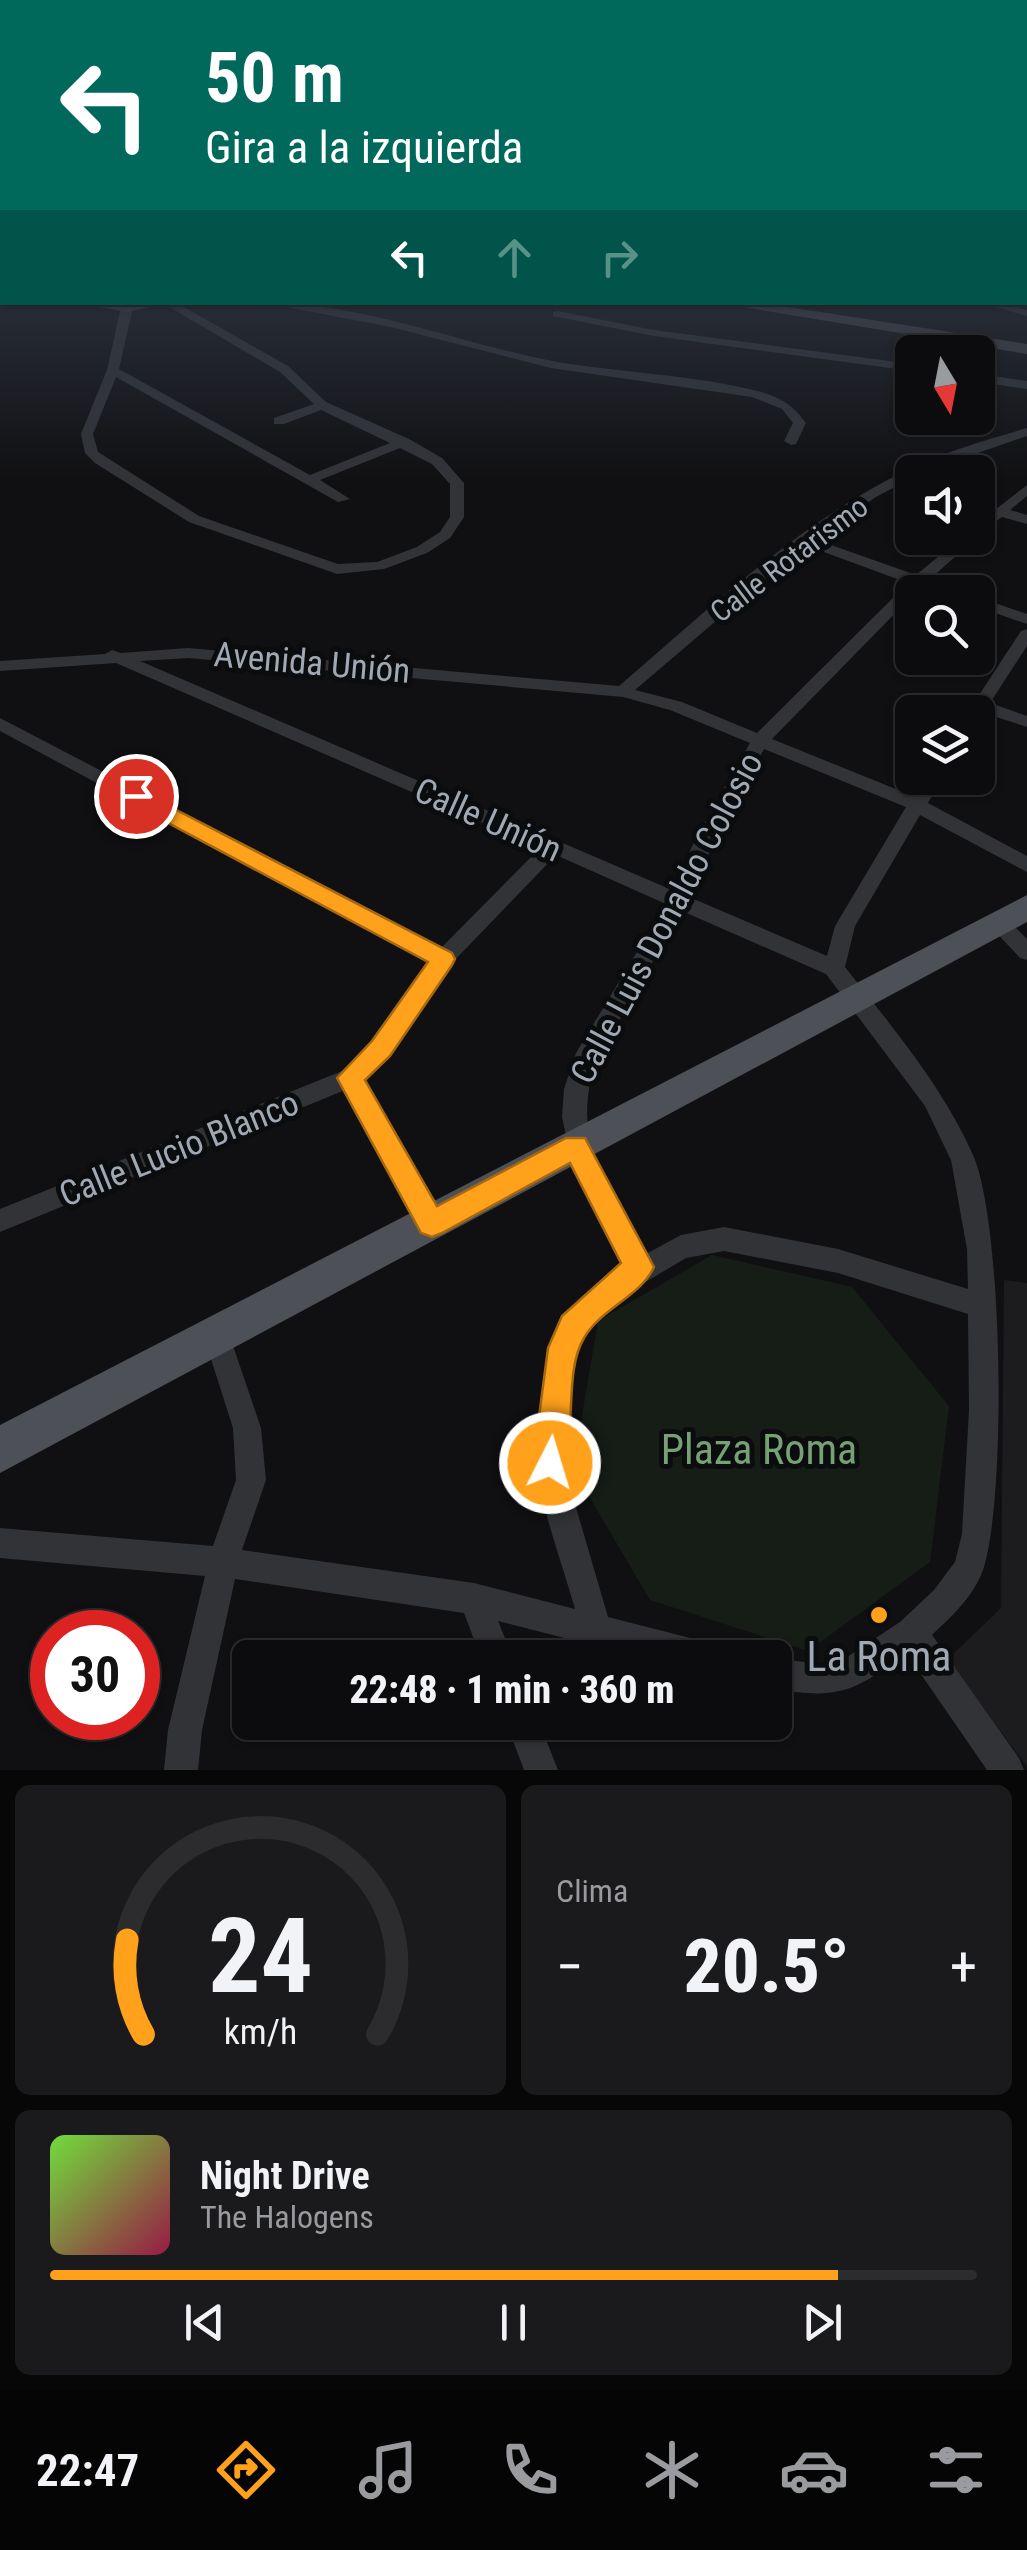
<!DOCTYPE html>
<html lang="es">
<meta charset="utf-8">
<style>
:root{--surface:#0c0c0e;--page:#1a1a1c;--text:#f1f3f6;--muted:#9a9b9e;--line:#2c2c2e;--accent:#ffa11b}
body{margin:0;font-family:"Roboto Condensed",sans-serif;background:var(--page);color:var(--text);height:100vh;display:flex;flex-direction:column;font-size:38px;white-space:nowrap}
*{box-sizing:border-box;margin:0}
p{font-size:32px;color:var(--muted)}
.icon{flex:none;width:55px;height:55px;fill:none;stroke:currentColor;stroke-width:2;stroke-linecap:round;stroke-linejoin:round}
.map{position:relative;height:1770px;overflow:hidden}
.drawer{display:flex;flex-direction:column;gap:15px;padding:15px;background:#070708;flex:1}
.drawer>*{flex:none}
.banner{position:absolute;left:0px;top:0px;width:1028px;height:305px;box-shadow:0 2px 8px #0004,0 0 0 2px var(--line);background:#00695c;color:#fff;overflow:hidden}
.needle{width:65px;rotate:170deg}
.controls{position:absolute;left:895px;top:335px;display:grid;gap:20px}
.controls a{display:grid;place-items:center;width:100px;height:100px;border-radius:15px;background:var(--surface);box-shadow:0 2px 8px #0004,0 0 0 2px var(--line);font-size:50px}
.speed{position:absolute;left:30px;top:1610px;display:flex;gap:20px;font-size:50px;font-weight:700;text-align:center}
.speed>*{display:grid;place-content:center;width:130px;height:130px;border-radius:50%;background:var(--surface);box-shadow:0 2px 8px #0004,0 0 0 2px var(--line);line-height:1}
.speed .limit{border:15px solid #d22;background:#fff;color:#111}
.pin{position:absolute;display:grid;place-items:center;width:85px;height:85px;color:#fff;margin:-42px;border:5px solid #fff;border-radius:50%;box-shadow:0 2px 10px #0007}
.me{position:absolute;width:110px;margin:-55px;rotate:5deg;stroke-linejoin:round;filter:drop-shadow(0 0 8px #0008)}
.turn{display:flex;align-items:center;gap:35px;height:210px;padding:0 40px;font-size:45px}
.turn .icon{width:130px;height:130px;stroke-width:2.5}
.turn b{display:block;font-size:70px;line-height:85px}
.lanes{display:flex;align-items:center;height:95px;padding:0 40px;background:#0003;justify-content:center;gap:50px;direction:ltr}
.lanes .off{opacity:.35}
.big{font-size:75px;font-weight:800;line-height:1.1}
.drawer .tile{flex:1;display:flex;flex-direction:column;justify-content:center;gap:15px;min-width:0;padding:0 35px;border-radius:15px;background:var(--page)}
.drawer .dial{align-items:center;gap:0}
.dial svg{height:260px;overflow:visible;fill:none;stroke:var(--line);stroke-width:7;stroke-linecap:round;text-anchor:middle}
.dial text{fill:var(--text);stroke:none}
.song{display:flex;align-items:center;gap:30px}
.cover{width:120px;height:120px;border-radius:15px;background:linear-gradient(135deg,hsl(100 70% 55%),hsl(340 70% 35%))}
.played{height:10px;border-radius:5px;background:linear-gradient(90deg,var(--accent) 85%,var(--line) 85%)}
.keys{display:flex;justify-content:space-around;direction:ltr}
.heat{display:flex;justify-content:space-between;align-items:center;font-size:55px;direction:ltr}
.drawer .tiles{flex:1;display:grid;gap:15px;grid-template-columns:1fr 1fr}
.tile:last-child{grid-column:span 2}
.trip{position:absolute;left:232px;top:1640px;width:560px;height:100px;border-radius:15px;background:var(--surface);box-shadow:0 2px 8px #0004,0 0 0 2px var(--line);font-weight:800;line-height:100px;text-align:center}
.menu{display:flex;height:160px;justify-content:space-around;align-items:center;background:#050506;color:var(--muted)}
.menu .icon{width:70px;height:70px}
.menu .current{color:var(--accent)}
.menu b{font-size:45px;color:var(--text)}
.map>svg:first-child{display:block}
.built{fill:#1c1c1f}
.green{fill:#161d17}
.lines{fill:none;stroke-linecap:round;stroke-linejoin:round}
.street{fill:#313337;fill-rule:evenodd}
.secondary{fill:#3f4247;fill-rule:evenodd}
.primary{fill:#4d5057;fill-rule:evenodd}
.route{fill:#ffa11b;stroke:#a66912;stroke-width:2.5}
.poi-dot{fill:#ffa11b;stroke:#0b0c0d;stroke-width:4}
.labels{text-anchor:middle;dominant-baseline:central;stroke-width:10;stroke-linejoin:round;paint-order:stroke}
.far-street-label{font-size:30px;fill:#a0a8b4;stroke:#0b0c0d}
.street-label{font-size:35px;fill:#a0a8b4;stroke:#0b0c0d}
.near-park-label{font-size:42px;fill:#76a175;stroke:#0b0c0d}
.near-poi-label{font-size:42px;fill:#a0a8b4;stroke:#0b0c0d}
</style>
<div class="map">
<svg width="1027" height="1770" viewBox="0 0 1027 1770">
<rect width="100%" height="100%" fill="#101012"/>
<path class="built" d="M1004,1280L1027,1283V1767L948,1659L1001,1608Z"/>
<path class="green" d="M712,1255L852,1287L949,1406L930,1562L808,1651L650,1600L573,1469L598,1321Z"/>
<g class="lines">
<g class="street">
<rect x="1025" y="246" width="2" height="6"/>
<rect x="0" y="253" width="2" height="6"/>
<rect x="1025" y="283" width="2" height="8"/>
<path d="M161,302H175L288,366L326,402L409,439L442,458L464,483V517L450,538L427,553L384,569L337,574L189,522L95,463L85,453L81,434L107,370L121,307L127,304L133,307L119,369L310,475L390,443L321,410L284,424H274V418L314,404L280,372ZM116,377L338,502L350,499L320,480L400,448L432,464L450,484V517L440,532L417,547L377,562L338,564L199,516L98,452L93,434Z"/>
<path d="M260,302C360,302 455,342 552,361C619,373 690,374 757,391C779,396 793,405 806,423L796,444L791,445L784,441L793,423L782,409L752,397L551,368L391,327Z"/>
<path d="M979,302H999L1027,310V316Z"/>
<path d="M557,311L654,330L912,364V371L654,336L553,316V312Z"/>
<path d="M978,374L1027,381V389L978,382Z"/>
<path d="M1027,428V436L923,472H912V478L876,497L814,539L916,575L961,538H976L929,580L953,589L955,592H935L921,588L912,592V596L772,739L913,796L924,778H942L928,803L1027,856V872L920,815L855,926L845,967C892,1027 942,1085 973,1155C1003,1223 1007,1499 983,1570C974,1596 951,1617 932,1635L1019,1758L1024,1770H987L907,1654C853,1691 841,1700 775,1689L774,1658L819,1664L847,1657L900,1622L934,1590L955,1562L962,1534L969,1410L968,1314L838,1273L724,1251L686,1258L617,1299L583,1335L578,1348L564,1446L568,1480L608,1617L706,1642L717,1647L722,1658H642L498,1621L513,1658H481L464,1613L235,1579L202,1730L198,1770H164L168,1730L205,1576L0,1558V1528L213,1546L236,1480L233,1428L203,1334L206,1325L216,1321L226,1325L229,1334L261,1428L266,1480L242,1550L474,1583L575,1609C563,1567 547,1524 539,1482C532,1447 544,1343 565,1315C581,1294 602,1279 625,1266L573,1168L562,1117L564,1089L576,1053L666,904L556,855L450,965L389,1054L363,1080L441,1216L445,1224L441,1232L432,1235L423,1232L345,1090L0,1232V1209L342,1071L373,1042L430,962L0,731V718L441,948L540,848L116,663L0,671V661L105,654L112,650L121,653L188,648L619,686C709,609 797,524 905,471C943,452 986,440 1027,428ZM805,545L908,583L757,733L682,702L635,690ZM188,658L623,697L670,710L750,743L696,838L672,890L140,661ZM764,749L906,807L835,926L827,956L689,897L716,838ZM682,911L826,974L925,1106L951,1160L967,1249L968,1289L838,1249L724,1227L681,1235L646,1254C606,1185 571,1145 595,1062Z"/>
<path d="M1027,485V496L1010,510L1027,515V524L1002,517L978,534V523Z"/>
<path d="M978,597L1027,614V624L978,607Z"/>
<path d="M1027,629V646L990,703L1027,716V727L984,713L978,717V712H968L1021,631Z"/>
<path d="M998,914L1005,917L1027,939V960L1020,958L991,927L988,922L991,917Z"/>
<path d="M506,1722H539L558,1770H524Z"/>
</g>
<g class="secondary">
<rect x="0" y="287" width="2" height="10"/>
<path d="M72,302H172L127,312Z"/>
<path d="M712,302H756L1027,344V354Z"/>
</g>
<path class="primary" d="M1027,895V922L0,1473V1425Z"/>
</g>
<linearGradient id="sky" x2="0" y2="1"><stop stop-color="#09090a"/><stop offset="0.49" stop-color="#313744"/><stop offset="1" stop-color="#313744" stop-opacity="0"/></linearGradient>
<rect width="1027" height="481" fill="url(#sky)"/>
<path class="route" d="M136,789L452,953L455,959L452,965L390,1056L365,1080L437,1206L566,1138H585L654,1267C641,1296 600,1309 584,1338C563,1373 578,1435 561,1475L550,1480L538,1475L533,1463L548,1348L562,1316L621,1263L570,1163L442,1233L432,1237L421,1233L337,1078L372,1041L428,962L129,802V791Z"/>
<circle class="poi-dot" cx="879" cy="1615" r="10"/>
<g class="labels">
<g class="far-street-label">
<text transform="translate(789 559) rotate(-37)">Calle Rotarismo</text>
</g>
<g class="street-label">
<text transform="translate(312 663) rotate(5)">Avenida Unión</text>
<text transform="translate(488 820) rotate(24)">Calle Unión</text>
<text transform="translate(667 918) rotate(-62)">Calle Luis Donaldo Colosio</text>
<text transform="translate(179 1149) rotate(-22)">Calle Lucio Blanco</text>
</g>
<g class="near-park-label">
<text x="759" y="1449">Plaza Roma</text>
</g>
<g class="near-poi-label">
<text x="879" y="1656">La Roma</text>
</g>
</g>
</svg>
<div class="controls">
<a><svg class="needle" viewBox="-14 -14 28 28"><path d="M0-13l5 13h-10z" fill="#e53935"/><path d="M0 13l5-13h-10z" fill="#9a9b9e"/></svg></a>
<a><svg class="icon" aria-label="sound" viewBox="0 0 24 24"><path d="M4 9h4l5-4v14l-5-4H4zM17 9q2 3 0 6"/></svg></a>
<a><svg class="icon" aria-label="search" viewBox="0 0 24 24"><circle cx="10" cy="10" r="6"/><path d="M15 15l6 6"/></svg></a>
<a><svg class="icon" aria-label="layers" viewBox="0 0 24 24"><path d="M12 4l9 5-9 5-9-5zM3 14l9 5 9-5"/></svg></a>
</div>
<div class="speed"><div class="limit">30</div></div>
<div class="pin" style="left:136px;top:796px;background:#d93025"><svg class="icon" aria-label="arrive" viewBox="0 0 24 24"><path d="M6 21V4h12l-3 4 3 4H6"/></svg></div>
<svg class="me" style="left:550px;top:1463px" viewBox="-20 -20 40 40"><circle r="17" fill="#ffa11b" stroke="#fff" stroke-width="3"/><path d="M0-11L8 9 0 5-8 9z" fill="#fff"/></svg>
<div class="trip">22:48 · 1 min · 360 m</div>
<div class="banner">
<div class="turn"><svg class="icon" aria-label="left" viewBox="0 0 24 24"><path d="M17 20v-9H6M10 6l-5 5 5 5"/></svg><div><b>50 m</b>Gira a la izquierda</div></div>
<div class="lanes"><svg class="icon" aria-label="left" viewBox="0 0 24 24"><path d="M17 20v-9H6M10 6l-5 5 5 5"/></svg><svg class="icon off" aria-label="ahead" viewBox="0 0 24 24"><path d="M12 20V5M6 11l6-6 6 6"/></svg><svg class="icon off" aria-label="right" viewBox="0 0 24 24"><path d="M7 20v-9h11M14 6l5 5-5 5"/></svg></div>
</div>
</div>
<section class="drawer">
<div class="tiles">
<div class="tile dial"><svg viewBox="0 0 100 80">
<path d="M14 69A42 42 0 1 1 86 69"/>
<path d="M14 69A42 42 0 0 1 9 40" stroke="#ffa11b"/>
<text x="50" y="56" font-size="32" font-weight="700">24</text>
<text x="50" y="72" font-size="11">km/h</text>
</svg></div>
<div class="tile"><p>Clima</p>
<div class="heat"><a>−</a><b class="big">20.5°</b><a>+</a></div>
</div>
<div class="tile">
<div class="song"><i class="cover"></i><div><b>Night Drive</b><p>The Halogens</p></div></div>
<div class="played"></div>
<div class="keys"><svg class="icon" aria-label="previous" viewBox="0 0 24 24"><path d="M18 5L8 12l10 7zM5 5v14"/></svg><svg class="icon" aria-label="pause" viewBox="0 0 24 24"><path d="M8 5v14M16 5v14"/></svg><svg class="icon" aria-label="next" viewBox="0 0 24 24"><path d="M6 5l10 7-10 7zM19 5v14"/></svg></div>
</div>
</div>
</section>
<nav class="menu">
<b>22:47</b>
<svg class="icon current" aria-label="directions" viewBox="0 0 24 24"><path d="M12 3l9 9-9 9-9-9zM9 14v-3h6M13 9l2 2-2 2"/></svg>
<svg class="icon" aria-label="music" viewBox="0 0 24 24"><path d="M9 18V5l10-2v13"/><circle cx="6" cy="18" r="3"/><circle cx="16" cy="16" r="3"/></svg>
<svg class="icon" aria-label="phone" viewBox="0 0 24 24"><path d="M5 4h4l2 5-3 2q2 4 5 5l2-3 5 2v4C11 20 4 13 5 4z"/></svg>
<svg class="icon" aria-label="climate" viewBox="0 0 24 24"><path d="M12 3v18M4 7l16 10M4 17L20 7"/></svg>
<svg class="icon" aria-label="car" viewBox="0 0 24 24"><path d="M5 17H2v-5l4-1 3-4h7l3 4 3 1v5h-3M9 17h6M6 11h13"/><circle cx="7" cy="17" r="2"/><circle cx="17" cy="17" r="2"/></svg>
<svg class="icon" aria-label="filters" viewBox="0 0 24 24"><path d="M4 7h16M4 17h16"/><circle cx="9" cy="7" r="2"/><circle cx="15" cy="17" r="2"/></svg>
</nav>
